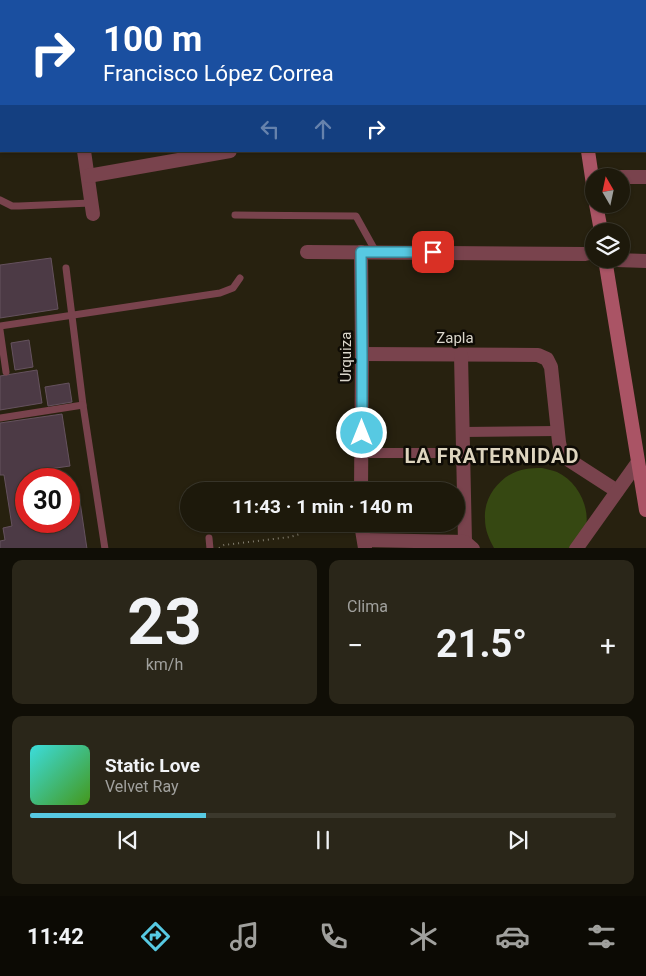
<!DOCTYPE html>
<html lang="es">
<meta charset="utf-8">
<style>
:root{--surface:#1d190b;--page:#2a2619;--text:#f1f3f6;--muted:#a0a09d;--line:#3b382c;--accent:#57c9e2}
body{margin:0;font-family:Roboto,sans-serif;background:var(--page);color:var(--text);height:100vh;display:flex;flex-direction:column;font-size:19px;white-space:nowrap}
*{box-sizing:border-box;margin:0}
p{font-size:16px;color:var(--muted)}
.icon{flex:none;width:28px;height:28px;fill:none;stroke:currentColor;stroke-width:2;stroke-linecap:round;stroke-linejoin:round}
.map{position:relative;height:548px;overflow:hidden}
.drawer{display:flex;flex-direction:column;gap:12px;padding:12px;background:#100e06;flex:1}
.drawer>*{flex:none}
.guide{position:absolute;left:0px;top:0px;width:646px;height:152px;box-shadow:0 1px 4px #0004,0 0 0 1px var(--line);background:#1a4fa0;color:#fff;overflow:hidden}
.needle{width:32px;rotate:351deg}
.fabs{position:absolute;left:585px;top:168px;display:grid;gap:10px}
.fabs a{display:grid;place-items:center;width:45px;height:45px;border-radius:50%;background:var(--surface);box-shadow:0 1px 4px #0004,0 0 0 1px var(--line);font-size:25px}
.speed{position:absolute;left:15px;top:468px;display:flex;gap:10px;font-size:25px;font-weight:700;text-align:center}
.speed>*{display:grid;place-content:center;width:65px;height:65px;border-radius:50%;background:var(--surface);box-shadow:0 1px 4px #0004,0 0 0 1px var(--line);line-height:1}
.speed .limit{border:8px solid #d22;background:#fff;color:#111}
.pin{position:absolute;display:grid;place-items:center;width:42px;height:42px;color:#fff;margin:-21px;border-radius:10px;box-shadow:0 2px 8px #0006}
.me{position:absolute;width:55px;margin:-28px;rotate:0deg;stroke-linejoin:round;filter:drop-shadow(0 0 4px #0008)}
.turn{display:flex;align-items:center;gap:18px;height:105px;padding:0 20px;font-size:22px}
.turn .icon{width:65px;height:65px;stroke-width:2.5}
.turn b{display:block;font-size:35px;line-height:42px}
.lanes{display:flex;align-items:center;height:48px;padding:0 20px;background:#0003;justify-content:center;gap:25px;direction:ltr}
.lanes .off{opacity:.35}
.big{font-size:38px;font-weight:700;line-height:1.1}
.drawer .widget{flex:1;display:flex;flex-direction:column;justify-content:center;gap:8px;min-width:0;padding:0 18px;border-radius:10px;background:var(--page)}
.drawer .dial{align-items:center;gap:0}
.dial b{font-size:65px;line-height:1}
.song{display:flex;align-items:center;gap:15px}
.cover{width:60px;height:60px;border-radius:8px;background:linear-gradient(135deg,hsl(180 70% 55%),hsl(100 70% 35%))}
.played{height:5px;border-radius:2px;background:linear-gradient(90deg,var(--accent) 30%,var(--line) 30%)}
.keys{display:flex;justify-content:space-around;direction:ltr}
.heat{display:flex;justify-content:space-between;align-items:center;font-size:28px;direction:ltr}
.drawer .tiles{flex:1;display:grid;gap:12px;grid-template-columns:1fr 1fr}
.widget:last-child{grid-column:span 2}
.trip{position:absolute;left:180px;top:482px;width:285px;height:50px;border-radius:25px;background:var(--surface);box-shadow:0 1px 4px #0004,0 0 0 1px var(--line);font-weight:700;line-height:50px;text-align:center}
.dock{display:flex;height:80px;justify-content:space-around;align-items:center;background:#0c0a04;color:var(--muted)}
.dock .icon{width:35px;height:35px}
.dock .current{color:var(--accent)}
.dock b{font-size:22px;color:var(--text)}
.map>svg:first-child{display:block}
.green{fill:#364812}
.building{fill:#4c3a45;stroke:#65525e}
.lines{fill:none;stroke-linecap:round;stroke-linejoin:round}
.path{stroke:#817c6d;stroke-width:2;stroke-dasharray:1 4;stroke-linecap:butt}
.service{stroke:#79434d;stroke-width:7}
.pedestrian{stroke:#79434d;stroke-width:10}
.minor{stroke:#79434d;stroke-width:14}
.secondary{stroke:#aa5465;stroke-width:14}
.route-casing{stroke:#398393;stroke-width:12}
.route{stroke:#57c9e2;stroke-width:9}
.labels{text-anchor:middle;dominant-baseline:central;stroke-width:5;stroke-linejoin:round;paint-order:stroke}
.street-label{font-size:15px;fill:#dad6cb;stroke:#0e0b05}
.district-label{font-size:20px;font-weight:bold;letter-spacing:1px;fill:#ded5bf;stroke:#0e0b05}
</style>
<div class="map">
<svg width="646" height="549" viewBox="0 0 646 549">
<rect width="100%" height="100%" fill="#27210f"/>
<path class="green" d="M542,468C546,469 552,470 557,472C577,481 590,506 586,527C584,534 579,542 576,548H494C489,539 485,530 485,519C483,496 503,472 526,469C531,468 536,468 542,468Z"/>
<g class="building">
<path d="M51,258L58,309L0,318V265Z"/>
<path d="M29,340L33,367L15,370L11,343Z"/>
<path d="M37,370L42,403L0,410V376Z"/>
<path d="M69,383L72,402L48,406L45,387Z"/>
<path d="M62,414L70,466L42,470L44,479H26V521H69V496L79,495L87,549H0V541L5,540L3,528L12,526L4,475H0V423Z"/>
</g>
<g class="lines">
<path class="path" d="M219,548L224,545L290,537L300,534"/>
<g class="service">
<path d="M0,200L12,206H19L91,203"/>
<path d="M235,215L354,216H356L376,252"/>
<path d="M66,268L83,405L105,549"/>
<path d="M0,326L220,293L233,288L240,278"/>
<path d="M0,330L6,372"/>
<path d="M0,418L83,405"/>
<path d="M209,538L210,549"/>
</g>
<g class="pedestrian">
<path d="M463,432L557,431"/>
<path d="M361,453H464"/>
</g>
<g class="minor">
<path d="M60,0V1"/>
<path d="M312,0V1"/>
<path d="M398,1L405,0"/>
<path d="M0,66H1"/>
<path d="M84,151L93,214"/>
<path d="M88,176L230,151"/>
<path d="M621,177H646"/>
<path d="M307,252L585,254L594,252"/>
<path d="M361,252L362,354L361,491"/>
<path d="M616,260L646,261"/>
<path d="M362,354L538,355L547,359L551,367L559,442L561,452L569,460L617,491"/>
<path d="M461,355L465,542"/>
<path d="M361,524L365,548"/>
<path d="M364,540L465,542L473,549"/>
<path d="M576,549L638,462"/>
</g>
<g class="secondary">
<path d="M564,0V1"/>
<path d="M588,151L594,191"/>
<path d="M596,204L601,231"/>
<path d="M605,259L646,510"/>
</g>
</g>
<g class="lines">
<g class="route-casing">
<path id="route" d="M362,433V354L361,252H433"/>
</g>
<use href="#route" class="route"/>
</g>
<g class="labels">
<g class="street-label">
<text x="455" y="338">Zapla</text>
<text transform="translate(346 357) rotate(-90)">Urquiza</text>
</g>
<g class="district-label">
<text x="492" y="456">LA FRATERNIDAD</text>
</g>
</g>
</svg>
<div class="fabs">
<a><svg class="needle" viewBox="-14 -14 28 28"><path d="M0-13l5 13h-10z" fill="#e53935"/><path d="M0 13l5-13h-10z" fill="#a0a09d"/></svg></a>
<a><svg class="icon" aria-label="layers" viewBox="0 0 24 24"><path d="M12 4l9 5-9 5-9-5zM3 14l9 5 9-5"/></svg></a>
</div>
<div class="speed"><div class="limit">30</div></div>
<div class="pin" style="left:433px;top:252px;background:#d93025"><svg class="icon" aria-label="arrive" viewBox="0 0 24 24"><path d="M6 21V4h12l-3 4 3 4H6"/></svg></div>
<svg class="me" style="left:362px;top:433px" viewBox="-20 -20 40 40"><circle r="17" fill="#57c9e2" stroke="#fff" stroke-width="3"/><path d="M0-11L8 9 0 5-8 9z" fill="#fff"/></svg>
<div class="trip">11:43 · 1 min · 140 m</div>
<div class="guide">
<div class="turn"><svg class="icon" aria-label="right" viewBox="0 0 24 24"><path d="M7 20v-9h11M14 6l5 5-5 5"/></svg><div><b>100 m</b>Francisco López Correa</div></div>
<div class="lanes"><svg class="icon off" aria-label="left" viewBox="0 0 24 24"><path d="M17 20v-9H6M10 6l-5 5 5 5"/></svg><svg class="icon off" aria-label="ahead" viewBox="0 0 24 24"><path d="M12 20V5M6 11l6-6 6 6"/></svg><svg class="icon" aria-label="right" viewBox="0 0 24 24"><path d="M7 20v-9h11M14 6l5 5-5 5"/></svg></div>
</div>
</div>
<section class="drawer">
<div class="tiles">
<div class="widget dial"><b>23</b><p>km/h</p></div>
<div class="widget"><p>Clima</p>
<div class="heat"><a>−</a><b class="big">21.5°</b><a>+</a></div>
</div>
<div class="widget">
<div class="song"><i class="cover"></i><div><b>Static Love</b><p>Velvet Ray</p></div></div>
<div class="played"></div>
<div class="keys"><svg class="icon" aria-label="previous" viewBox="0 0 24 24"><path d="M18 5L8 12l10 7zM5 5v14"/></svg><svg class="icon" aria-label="pause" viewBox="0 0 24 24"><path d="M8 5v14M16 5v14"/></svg><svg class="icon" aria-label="next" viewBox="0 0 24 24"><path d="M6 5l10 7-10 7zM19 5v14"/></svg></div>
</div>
</div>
</section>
<nav class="dock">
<b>11:42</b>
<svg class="icon current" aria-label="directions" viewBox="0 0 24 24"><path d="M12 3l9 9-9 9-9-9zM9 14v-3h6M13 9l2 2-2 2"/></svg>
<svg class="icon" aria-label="music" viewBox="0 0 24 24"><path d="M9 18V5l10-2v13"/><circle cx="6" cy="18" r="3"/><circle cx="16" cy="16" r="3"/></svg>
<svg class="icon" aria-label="phone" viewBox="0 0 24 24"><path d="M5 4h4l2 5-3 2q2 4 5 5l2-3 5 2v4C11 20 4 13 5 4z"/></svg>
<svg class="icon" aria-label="climate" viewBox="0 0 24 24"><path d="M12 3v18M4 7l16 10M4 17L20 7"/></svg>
<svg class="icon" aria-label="car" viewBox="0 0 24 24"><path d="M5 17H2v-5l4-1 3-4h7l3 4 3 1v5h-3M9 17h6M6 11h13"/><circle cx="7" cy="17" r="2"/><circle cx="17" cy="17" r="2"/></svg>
<svg class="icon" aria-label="filters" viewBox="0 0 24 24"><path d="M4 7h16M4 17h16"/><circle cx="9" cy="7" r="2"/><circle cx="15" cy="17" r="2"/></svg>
</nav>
